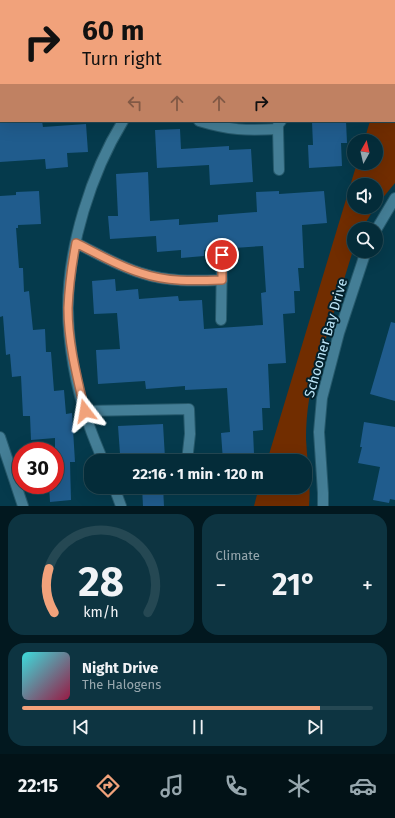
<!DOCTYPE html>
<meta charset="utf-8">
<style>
:root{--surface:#042c39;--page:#0d3441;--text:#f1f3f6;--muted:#97a7ae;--line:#254853;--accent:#f1a27b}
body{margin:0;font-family:"Fira Sans",sans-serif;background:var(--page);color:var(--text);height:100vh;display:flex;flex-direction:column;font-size:15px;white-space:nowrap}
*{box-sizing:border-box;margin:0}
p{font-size:13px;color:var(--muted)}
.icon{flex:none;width:22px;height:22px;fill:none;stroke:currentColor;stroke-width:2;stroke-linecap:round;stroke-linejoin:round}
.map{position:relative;height:506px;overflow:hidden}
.drawer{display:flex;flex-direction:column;gap:8px;padding:8px;background:#02181f;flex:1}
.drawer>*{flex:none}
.top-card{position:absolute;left:0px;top:0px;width:395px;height:122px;box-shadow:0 4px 16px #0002,0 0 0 1px var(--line);background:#f1a27b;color:#111;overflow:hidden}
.needle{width:26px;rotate:8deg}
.fabs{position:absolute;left:347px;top:134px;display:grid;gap:8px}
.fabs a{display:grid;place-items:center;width:36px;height:36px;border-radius:50%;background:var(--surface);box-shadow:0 4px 16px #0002,0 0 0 1px var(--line);font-size:20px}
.speed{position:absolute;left:12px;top:442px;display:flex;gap:8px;font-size:20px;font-weight:700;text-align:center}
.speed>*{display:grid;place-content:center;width:52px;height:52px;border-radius:50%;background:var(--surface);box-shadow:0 4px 16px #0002,0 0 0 1px var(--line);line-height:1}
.speed .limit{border:6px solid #d22;background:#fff;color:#111}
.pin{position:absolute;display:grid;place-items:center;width:34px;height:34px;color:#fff;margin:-17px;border:2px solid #fff;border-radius:50%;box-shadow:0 1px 4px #0007}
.me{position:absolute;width:44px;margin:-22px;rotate:346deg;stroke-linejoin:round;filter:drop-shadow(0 0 3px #0008)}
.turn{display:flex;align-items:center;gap:14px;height:84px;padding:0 16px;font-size:18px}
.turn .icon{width:52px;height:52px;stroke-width:2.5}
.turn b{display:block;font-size:28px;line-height:34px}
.lanes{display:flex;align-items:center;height:38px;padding:0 16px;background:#0003;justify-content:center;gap:20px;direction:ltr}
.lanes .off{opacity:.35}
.big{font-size:30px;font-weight:700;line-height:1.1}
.drawer .widget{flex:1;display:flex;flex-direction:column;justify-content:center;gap:6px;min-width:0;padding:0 14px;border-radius:16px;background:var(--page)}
.drawer .dial{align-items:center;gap:0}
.dial svg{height:104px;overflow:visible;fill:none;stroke:var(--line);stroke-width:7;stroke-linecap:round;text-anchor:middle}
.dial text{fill:var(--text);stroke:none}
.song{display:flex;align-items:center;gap:12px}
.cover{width:48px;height:48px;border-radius:6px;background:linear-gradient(135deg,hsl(180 70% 55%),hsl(340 70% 35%))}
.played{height:4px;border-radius:2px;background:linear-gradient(90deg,var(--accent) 85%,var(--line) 85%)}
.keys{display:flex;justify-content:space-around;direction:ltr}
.heat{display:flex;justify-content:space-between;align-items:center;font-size:22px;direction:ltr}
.drawer .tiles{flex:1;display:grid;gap:8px;grid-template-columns:1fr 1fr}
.widget:last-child{grid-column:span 2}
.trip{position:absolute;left:84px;top:454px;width:228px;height:40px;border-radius:16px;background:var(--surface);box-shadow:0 4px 16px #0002,0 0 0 1px var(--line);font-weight:700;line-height:40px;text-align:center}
.menu{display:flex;height:64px;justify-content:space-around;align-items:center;background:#021217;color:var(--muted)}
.menu .icon{width:28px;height:28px}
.menu .on{color:var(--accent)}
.menu b{font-size:18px;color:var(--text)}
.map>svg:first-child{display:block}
.green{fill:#712d00}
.water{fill:#046b4f}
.building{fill:#205c8d}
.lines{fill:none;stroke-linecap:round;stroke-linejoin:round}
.minor-casing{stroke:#26596b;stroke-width:12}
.minor{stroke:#447e96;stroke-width:10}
.route-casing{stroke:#9d6950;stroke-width:10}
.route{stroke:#f1a27b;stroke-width:7}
.labels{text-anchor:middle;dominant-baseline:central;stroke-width:4;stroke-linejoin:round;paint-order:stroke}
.street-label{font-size:14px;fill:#bce5f8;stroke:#03202b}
</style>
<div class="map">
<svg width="395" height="506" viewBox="0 0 395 506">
<rect width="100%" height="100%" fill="#053a4c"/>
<path class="green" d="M395,37V183L376,206V185H354V207H375L362,229H354V247L319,361C310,386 306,412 306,439C307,461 311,483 309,506H254L259,487H305V461H267L357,163H376V141H364L370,121H394Z"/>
<path class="water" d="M7,0H132L133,1H8Z"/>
<g class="building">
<path d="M0,121H42L43,127L86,124L88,152L67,153L68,167L46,169L45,159L0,162Z"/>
<path d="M346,121L347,143H341L342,166L309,168L308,145H313L312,122Z"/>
<path d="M180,129L181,149L229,146V150L251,149L253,182L210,185L209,165L157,168L155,130Z"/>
<path d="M148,172L150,221L179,219V225L218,222V215L257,212L256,192L279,191V194L324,191L327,223L302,225L304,268H298L300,291H294L295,313L283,314L286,363L268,364L270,408H262L263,430L253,431L254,454L248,455V461H223L221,433L230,432L227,388L185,390V386L146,389L145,381L98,384L96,350L120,349L117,313L94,314L92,281L115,279L116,291L138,289L139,299L178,296L179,301L202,300L204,329L263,325L261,293L266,292L263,246L204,250V256L181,258V250L157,252L156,236L110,239L108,216H118L116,174Z"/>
<path d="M39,191L41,224L18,225V228H16L19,268H23L24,292L29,291L33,330L45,329L46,352H51L54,391L64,390L66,414L72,413L75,462H70L71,500L50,502L49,485H55V438L31,440L30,416H23L21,376L12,377L10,354L6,355L3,316L0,317V196L16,195V192Z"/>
<path d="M391,322L395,323V401L370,394Z"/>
<path d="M364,422L395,427V500L390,499L389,503L373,500L380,467L358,463L362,447H360Z"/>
<path d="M163,424L165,458L142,459V453L120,454L118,426Z"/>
<path d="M142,487H163L164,506H143Z"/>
</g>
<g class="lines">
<g class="minor-casing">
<g id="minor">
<path d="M209,1L210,0"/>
<path d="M0,12L1,13"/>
<path d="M0,58L1,56"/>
<path d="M0,85L1,88"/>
<path d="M0,96H1"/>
<path d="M199,121C229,130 246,131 278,129V125L281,121"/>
<path d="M278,129L279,170"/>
<path d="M376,230L395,198"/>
<path d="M76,243C98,254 118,266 141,273C168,282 194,281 222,280"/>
<path d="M221,320L222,255"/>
<path d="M85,411L189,409L190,434L187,461"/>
<path d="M0,437L23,506"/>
<path d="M103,461C98,448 92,435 88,422C76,389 68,343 68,308C68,247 91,173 123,121"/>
<path d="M114,487L121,506"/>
<path d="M323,506V493L319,432L322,398L339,333L366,251"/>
</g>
</g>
<use href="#minor" class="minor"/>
</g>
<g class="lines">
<g class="route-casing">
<path id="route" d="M85,411C77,377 68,343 68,308C69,286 72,264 76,243C98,254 118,266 141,273C167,282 194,281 222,280V255"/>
</g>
<use href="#route" class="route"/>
</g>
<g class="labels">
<g class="street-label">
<text transform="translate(326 338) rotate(-74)">Schooner Bay Drive</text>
</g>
</g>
</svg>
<div class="fabs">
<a><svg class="needle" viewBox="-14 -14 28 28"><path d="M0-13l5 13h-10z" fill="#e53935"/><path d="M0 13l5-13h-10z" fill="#97a7ae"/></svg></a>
<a><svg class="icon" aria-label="sound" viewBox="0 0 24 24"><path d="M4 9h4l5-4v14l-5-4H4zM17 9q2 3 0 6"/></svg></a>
<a><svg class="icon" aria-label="search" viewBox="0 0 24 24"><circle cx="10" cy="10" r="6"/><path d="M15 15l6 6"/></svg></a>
</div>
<div class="speed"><div class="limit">30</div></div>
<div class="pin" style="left:222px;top:255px;background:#d93025"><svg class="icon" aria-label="arrive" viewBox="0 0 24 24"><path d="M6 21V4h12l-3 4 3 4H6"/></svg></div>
<svg class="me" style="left:85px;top:411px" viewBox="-20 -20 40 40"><path d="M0-17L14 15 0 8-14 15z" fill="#f1a27b" stroke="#fff" stroke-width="4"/></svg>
<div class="trip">22:16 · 1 min · 120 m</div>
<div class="top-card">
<div class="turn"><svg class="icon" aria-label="right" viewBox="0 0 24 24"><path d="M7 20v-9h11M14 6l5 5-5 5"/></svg><div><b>60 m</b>Turn right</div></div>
<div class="lanes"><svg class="icon off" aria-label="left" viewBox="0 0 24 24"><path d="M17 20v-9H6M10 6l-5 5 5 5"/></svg><svg class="icon off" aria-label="ahead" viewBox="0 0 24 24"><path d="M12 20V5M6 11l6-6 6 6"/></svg><svg class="icon off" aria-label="ahead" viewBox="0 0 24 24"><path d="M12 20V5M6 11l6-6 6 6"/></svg><svg class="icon" aria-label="right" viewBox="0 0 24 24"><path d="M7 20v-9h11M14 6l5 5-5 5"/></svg></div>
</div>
</div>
<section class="drawer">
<div class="tiles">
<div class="widget dial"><svg viewBox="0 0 100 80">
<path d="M14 69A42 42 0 1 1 86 69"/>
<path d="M14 69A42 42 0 0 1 10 35" stroke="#f1a27b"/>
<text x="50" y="56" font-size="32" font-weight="700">28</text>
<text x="50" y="72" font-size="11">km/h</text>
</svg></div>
<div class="widget"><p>Climate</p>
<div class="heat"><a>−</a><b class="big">21°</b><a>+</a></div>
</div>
<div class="widget">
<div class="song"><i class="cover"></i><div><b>Night Drive</b><p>The Halogens</p></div></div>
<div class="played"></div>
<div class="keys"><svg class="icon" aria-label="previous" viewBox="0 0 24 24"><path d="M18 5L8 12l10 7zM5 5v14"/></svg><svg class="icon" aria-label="pause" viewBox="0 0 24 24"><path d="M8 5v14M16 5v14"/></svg><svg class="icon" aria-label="next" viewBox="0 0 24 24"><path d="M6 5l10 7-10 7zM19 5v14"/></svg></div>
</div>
</div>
</section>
<nav class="menu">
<b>22:15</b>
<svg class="icon on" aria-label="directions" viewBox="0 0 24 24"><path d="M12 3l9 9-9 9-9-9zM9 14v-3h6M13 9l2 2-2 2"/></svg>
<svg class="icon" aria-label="music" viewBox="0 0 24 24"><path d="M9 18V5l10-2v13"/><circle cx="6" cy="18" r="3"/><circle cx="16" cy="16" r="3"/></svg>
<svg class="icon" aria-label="phone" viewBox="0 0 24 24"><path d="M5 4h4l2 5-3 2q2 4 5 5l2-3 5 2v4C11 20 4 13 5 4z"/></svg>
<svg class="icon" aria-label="climate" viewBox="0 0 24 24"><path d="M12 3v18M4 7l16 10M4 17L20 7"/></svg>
<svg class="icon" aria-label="car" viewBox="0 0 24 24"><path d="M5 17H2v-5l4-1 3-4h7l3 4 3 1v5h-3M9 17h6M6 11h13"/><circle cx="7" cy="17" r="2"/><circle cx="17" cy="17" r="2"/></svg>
</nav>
